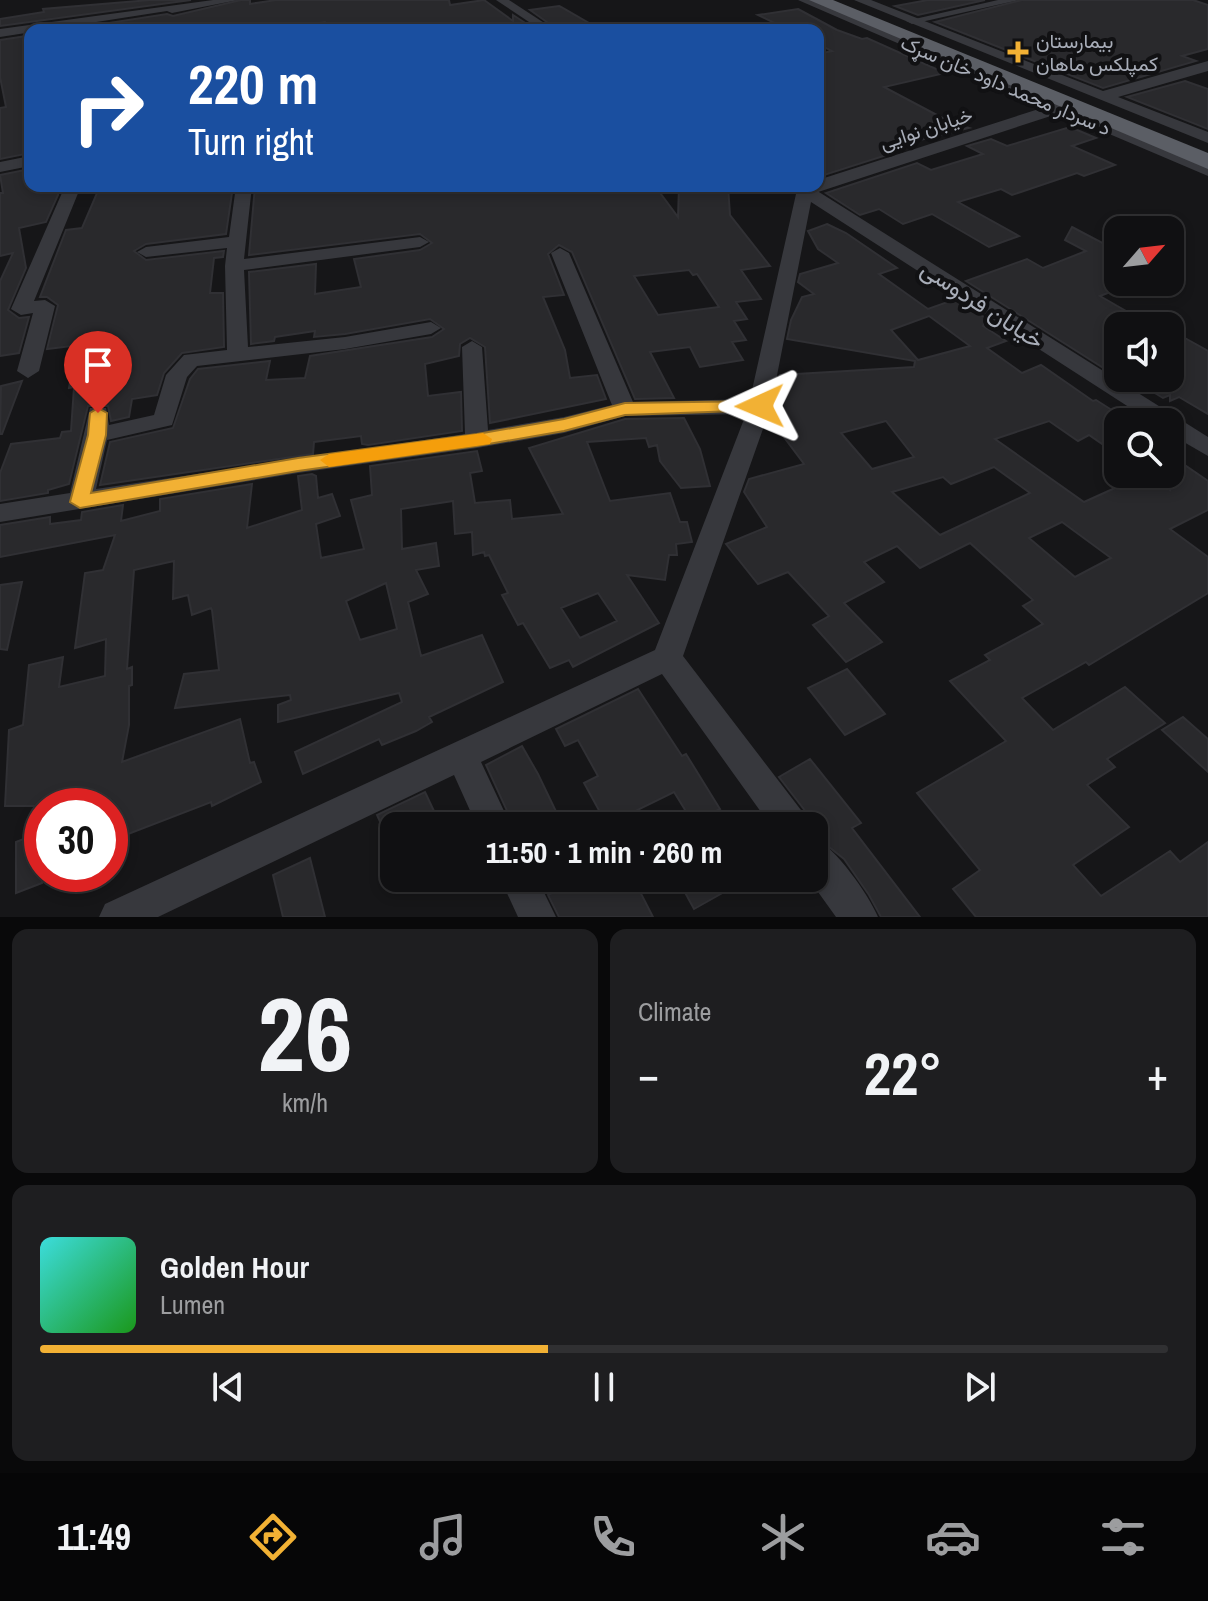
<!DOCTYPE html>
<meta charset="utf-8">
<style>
:root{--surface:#101012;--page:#1e1e20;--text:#f1f3f6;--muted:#9c9d9f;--line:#303032;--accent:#f2b134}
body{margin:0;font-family:"Archivo Narrow",Vazirmatn,sans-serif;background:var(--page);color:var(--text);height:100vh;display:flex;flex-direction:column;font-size:30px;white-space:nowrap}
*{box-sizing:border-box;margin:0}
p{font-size:26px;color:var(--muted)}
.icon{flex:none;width:44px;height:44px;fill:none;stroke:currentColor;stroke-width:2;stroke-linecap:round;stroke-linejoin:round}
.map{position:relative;height:917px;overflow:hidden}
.drawer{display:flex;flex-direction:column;gap:12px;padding:12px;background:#09090a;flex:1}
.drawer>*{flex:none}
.guide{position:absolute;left:24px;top:24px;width:800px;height:168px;border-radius:16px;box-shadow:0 4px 12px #0003,0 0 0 2px var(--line);background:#1a4fa0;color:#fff;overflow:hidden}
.needle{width:52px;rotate:62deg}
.fabs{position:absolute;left:1104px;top:216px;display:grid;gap:16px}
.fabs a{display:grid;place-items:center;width:80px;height:80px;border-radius:16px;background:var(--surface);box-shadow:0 4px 12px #0003,0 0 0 2px var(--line);font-size:40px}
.speed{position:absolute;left:24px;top:788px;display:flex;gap:16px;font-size:40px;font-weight:700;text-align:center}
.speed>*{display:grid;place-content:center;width:104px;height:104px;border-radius:50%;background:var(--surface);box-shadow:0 4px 12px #0003,0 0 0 2px var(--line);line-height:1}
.speed .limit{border:12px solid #d22;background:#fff;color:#111}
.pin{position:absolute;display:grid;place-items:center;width:68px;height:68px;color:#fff;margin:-82px -34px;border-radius:50% 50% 50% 0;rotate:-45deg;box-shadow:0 0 8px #0007}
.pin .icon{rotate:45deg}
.me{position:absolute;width:88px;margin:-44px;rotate:269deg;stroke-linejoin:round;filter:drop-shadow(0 0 6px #0008)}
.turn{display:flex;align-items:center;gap:28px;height:168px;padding:0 32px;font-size:36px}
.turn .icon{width:104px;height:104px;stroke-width:2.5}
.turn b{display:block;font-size:56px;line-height:68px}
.big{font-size:60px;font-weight:700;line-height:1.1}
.drawer .tile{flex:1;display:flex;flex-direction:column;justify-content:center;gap:12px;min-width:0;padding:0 28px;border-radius:16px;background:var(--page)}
.drawer .dial{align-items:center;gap:0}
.dial b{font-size:104px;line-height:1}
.song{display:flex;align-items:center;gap:24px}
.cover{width:96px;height:96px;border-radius:12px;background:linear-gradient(135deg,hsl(180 70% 55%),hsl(120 70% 35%))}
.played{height:8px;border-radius:4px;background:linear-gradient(90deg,var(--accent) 45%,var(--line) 45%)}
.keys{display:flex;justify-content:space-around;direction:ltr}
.heat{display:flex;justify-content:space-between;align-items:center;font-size:44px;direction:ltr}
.drawer .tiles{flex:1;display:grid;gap:12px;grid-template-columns:1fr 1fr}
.tile:last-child{grid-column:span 2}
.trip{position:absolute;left:380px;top:812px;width:448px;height:80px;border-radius:16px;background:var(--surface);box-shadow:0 4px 12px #0003,0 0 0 2px var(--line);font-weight:700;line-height:80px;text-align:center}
.tabs{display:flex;height:128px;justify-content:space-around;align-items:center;background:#060607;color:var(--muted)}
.tabs .icon{width:56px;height:56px}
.tabs .on{color:var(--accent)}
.tabs b{font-size:36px;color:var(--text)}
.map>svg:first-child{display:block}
.building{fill:#29292c;stroke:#303034;stroke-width:2;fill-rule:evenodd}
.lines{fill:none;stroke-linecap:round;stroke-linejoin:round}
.minor{fill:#37383d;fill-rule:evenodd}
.tertiary{fill:#37383d;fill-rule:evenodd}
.trunk{fill:#5b5e65;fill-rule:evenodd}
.route{fill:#f2b134;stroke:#9d7322;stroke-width:2}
.slow{fill:#f59e0b}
.poi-dot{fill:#f2b134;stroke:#111113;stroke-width:3}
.labels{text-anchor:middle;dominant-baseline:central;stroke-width:8;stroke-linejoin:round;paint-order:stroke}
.far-poi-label{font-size:20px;fill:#a8adb8;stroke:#111113;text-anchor:start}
.far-street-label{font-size:20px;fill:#a8adb8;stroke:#111113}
.street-label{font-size:24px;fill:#a8adb8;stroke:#111113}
</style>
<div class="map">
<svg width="1208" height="917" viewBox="0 0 1208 917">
<rect width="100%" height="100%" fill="#161618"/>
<g class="building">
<path d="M150,0H191L0,26V19L44,12L43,9Z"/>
<path d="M241,0H250V4L276,0H449L450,5L484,0L513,21V15L536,30H514V24L477,30H333L325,22L312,24L307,30H218L215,25L180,30L165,27L132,30L129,25L64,30L167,14L173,16Z"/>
<path d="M928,0H985L918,15L895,6Z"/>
<path d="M1022,0H1193L1208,5V49L1182,56L1196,61L1103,88L935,22Z"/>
<path d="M559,6L561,7L601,30H558L530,10Z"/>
<path d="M798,9L837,30L862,39L867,38L945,73L884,87L952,123L969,128L888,148L896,152L818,177V54L832,51L818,44V30H789L758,15Z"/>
<path d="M27,36L30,65L26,66L30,79V102H25L24,108L30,128V153L0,159V108L6,107L0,77V40Z"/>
<path d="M1185,81L1208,89V129L1127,97Z"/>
<path d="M1070,127L1096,138L1072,146L1115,165L1084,176L1077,173L1012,195L1001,189L958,202L1019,236L989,247L932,214L903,224L879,209L860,215L826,193L917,163L931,170L983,154L967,146L991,139L1007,146Z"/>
<path d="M30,169V186H59L58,195L46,222L19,228L26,268L8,310L19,318L29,317L19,353L0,356V281L13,253L0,256V193H3L0,175Z"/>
<path d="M100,186H233L226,234L146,244L134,251L146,260L224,251L223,257L214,258L210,293H223L224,347L182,353L164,373L157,395L132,399L129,417L111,421L108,406H88L69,484L48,490V493L0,501V473L11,444L60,438L62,432L71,431L74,387L69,388L72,369L100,362L96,343L47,349L58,305L47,297H40L66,230L82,228Z"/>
<path d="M255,186H581L586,193L628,190L626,186H655L678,217L679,186H728L730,215L770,266L741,270L761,299L736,302L747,319L734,321L746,340L732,342L743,360L700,367L690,347L650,352L674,398L635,399L572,252L559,245L548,254L564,295L543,297L565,350L570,378L597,375L606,399L490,423L485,347L470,338L460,344L459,356L425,364L428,396L461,392L462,431L368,445L362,444L361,436L314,442L313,454L100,485L110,442L173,428L190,379L198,369L270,361L266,380L305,378L310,356L432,337L444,329L430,319L345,334L314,337L315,331L275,337L274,341L251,344L249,272L316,264L315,294L361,287L354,259L420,250L432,243L420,234L249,255ZM689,270L693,275L697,274L719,307L658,315L634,276Z"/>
<path d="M827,224L846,233L897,268L879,274L928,309L956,299L987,319L983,326L1006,341L987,348L1022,373L1041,365L1093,401L1096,400L1118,414V455L1089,435L1078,441L1049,421L995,439L1084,502L1146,474L1170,490V455L1208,481V510L1170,529L1208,557V593L1089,665L1086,662L1022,698L1053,730L1125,687L1165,723L1107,759L1115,767L1087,785L1129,827L1073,865L1101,896L1170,851L1180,862L1208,842V917H976L953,889L980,870L917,793L1006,741L950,681L990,660L985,655L1043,624L1023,606L1033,600L970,543L920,568L897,546L864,562L884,582L844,603L882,642L846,662L813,625L829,616L788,572L758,584L726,544L767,527L744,492L749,479L804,464L774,424L767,426L780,375L914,367L915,361L787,339L791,320L802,297L814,294L798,282L800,274L838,263L818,249L808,231ZM929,316L970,346L918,360L891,330ZM886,421L914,457L872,469L841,433ZM994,467L1030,493L940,535L892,492L943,477L951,484ZM1062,522L1111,558L1075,577L1029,538Z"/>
<path d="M1072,227L1118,251V289L1100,296L1133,315L1118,321V370L1108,364L1102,367L966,281L1027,259L1043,268L1086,251L1065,240Z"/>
<path d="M1183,337L1208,351V414L1179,397L1170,401V395L1163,398L1130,378H1170V343Z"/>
<path d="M22,381L2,434H0L1,386Z"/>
<path d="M684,418L700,449L710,486L681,488L660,461L657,445L649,447L646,438L587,442L610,501L670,493L680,522H687L692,542L676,544L677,555H669L665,580L627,575L659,623L573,667L569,660L550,668L523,623L518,625L502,595L508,593L489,555L485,556L484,552L473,555L472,532L455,534L453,501L401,509L402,549L436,543L439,566L416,570L428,594L408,602L421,656L482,635L503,682L429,717L432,722L416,731L382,745L379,739L303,774L295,752L402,702L399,693L278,722V705L291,700L290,695L175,708L184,674L219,670L212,610L211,608L192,615L188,595L173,599L174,561L134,570L127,669L132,667V685L129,686V725L122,762L240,719L250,763L254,762L261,782L212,806L211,802L110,841L112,806H5L9,730L23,725L29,665L63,657L59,687L105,676L106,639L75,648L85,573L103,570L115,535L0,557V525L50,517V524L81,520L82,512L123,505L121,521L160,511V499L252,484L247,528L302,510L298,476L312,474L316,476L318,498L332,494L340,516L316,524L321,558L364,549L351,500L372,495L370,466L477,451L482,471L470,473L475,503L510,500L512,519L563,514L529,448L625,419ZM386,583L397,629L360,640L346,601ZM598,593L617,621L580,638L561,608Z"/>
<path d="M22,582L7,650L0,649V585Z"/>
<path d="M847,669L885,714L845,735L808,688Z"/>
<path d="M638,689L682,756L686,754L720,809L716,811L726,826H695L674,792L607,825L584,783L598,776L578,740L565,746L556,729Z"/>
<path d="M1183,717L1208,739V772L1162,730Z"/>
<path d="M522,746L538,774L563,826H514L486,765Z"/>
<path d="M810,759L861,823L852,828L920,917H881L869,895L844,859L814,835V826L806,812L779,777Z"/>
<path d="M425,792L441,826H382L377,815Z"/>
<path d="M42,832V883L16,893V842Z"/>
<path d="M310,858L325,917H283L273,875Z"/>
<path d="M581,878H633L653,917H559L548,895Z"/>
<path d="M677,878H749L694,909Z"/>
</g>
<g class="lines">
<g class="minor">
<path d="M213,0H238L172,13L167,11L0,37V29Z"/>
<path d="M496,0H509L555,30H541Z"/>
<path d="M998,0H1019L912,24L906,21Z"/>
<path d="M325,25L330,30H310L312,27Z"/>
<path d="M30,156V166L0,172V162Z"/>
<path d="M65,186H81L34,301L45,300L55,306L39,371L28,378L17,371L33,313L21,315L11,309Z"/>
<path d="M236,186H252L244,259L420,237L429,242L420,247L244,270L248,347L345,337L431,322L441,328L431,334L345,349L197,366L187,377L172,425L107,440L96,489L465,434L462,347L472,341L482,347L488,430L564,417L612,405L551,253L560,248L569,253L633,402L750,399L796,194L768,189L766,186L811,187L1208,437V456L1170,434V422H1152L811,202L771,406L683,656L804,814L809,826H771L662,674L481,762L511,826H477L454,775L158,917H99L105,904L655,650L746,414L625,416L564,433L477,448L298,473L0,522V504L70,493L90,408H106L109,425L154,415L166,375L184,355L227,350L225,266L227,248L146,257L137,252L146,247L229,237Z"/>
<path d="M814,838C836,848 868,894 878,917H836L808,878H814Z"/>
<path d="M500,878H537L556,917H518Z"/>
</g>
<g class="tertiary">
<path d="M798,0H815L1208,163V176L1060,113L812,194H798L795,190L798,186H818V180L1045,107Z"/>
<path d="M854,0H871L1103,91L1208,61V71L1118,97L1208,132V143Z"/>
</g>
<path class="trunk" d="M809,0H833L1208,153V169Z"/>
</g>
<path class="route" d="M760,401L769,406L766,410L625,415L564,431L477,446L298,471L80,508L70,502L88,435L90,413L98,408L107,413L106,435L91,493L298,458L477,434L564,419L625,403Z"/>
<path class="slow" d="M483,433L492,439L490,444L329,467L320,460L329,454Z"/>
<path class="poi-dot" d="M1014 40h8v8h8v8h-8v8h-8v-8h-8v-8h8z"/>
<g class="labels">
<g class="far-poi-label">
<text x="1036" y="40">بیمارستان<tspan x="1036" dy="23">کمپلکس ماهان</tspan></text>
</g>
<g class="far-street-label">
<text transform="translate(1006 85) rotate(23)">د سردار محمد داود خان سړک</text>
<text transform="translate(926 128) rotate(-18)">خیابان نوایی</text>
</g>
<g class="street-label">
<text transform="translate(983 304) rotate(33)">خیابان فردوسی</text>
</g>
</g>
</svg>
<div class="fabs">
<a><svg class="needle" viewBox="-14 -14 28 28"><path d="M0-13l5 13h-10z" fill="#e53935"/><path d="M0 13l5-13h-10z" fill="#9c9d9f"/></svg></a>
<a><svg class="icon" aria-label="sound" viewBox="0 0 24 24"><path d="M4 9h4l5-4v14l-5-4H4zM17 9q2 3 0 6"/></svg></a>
<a><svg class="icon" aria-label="search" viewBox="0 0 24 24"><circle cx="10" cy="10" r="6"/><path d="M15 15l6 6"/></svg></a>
</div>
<div class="speed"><div class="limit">30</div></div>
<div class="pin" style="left:98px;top:413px;background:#d93025"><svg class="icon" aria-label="arrive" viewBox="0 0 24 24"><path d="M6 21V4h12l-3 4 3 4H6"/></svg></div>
<svg class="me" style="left:760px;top:406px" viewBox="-20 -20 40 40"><path d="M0-17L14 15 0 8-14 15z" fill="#f2b134" stroke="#fff" stroke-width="4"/></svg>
<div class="trip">11:50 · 1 min · 260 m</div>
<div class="guide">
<div class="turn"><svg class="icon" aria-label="right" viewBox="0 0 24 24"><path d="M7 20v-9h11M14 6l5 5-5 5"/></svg><div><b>220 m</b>Turn right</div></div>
</div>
</div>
<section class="drawer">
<div class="tiles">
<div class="tile dial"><b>26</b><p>km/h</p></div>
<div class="tile"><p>Climate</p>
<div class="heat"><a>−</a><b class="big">22°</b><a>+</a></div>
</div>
<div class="tile">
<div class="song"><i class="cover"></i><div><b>Golden Hour</b><p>Lumen</p></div></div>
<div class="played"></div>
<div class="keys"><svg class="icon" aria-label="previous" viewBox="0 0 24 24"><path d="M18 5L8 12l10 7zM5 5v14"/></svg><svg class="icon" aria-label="pause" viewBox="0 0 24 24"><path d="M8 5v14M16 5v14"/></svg><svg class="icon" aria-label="next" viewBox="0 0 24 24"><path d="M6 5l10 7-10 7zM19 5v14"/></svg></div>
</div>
</div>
</section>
<nav class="tabs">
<b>11:49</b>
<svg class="icon on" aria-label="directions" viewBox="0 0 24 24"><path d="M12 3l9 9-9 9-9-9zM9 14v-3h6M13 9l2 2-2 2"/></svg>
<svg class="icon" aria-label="music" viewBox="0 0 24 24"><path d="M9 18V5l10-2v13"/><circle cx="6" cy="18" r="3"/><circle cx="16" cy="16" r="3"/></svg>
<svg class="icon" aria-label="phone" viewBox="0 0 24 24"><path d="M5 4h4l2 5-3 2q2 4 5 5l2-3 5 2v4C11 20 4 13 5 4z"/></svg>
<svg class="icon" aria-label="climate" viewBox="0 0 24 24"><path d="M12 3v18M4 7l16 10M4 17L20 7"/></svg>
<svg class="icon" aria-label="car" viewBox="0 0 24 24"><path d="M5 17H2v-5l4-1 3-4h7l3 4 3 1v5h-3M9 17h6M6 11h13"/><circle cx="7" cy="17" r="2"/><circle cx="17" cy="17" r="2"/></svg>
<svg class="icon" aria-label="filters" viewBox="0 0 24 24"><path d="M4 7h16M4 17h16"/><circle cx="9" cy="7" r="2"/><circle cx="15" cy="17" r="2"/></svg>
</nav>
